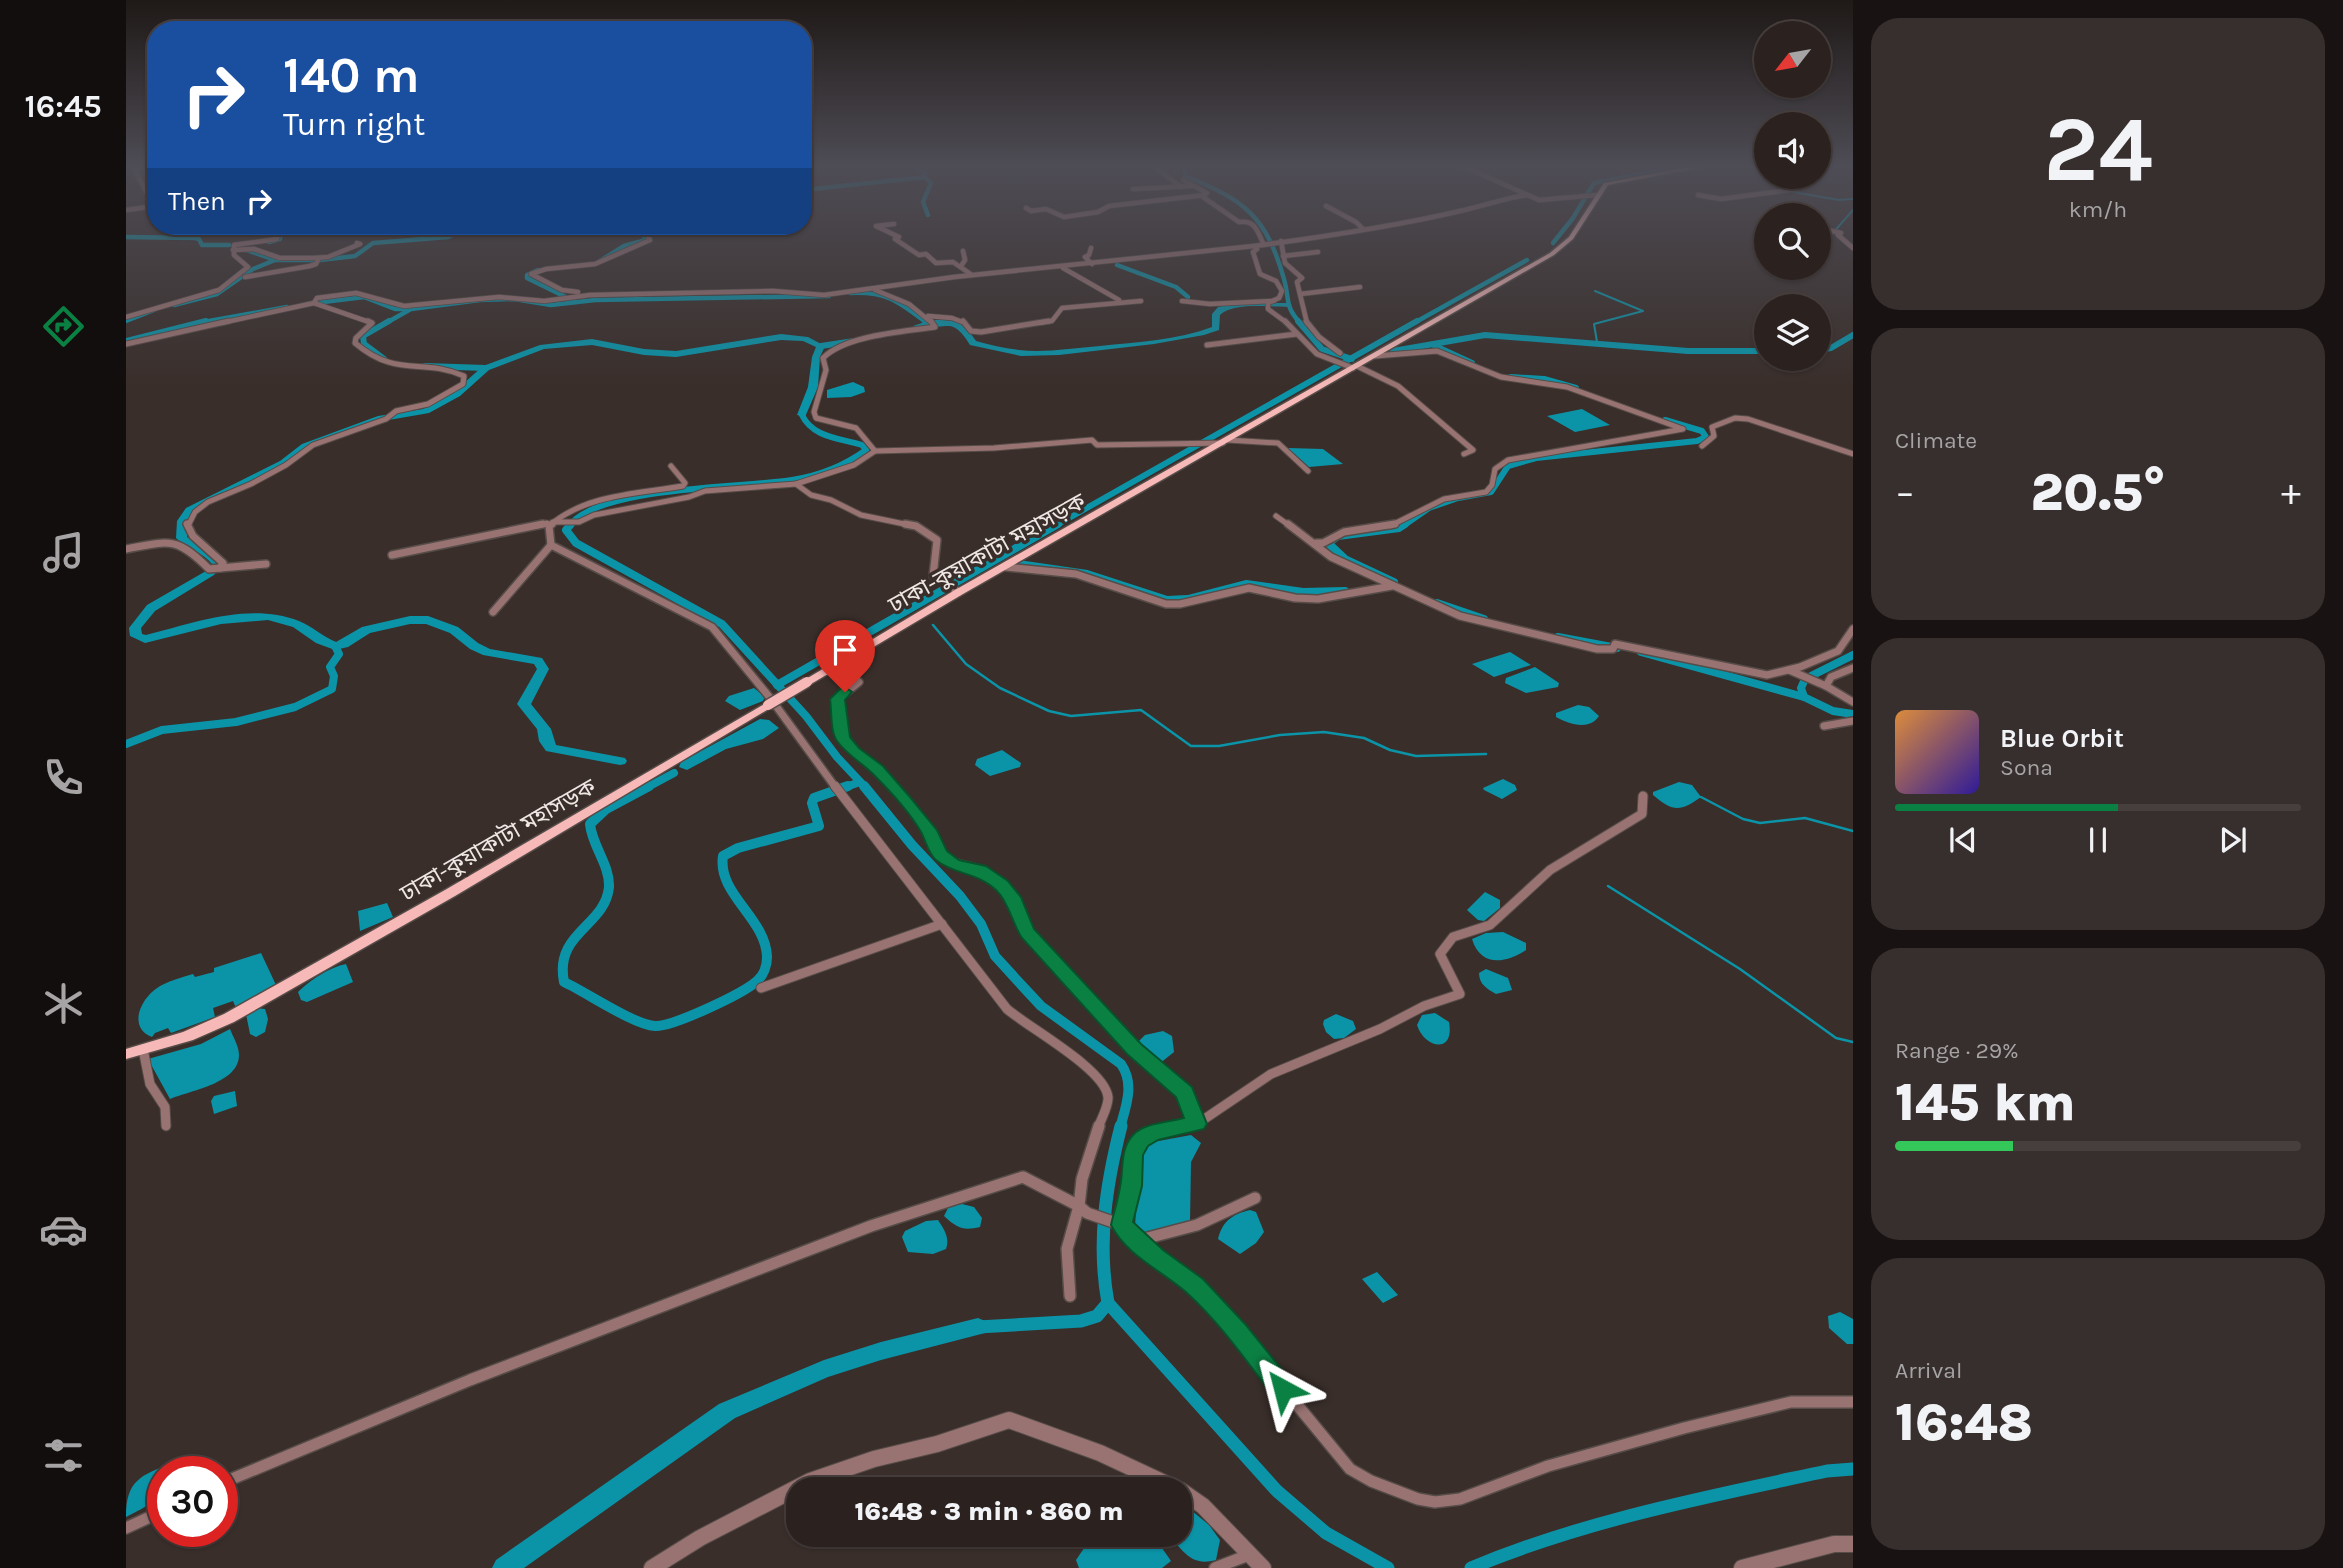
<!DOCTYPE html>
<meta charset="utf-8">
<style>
:root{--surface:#2b2220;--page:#372f2d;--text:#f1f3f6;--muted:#a6a4a5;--line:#473f3e;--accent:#0b8043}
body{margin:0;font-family:Karla,"Noto Sans Bengali",sans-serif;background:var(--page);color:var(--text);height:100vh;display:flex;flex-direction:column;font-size:26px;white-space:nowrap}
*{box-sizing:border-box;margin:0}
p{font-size:23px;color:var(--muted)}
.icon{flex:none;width:38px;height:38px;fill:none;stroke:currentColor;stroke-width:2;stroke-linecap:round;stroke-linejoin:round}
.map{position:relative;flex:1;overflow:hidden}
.side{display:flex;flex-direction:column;gap:18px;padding:18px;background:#181312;width:490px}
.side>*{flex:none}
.top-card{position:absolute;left:21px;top:21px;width:665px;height:214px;border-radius:28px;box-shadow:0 2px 5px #0004,0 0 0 2px var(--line);background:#1a4fa0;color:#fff;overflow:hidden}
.needle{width:46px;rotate:239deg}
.controls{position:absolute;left:1628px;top:21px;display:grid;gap:14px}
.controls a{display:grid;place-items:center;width:77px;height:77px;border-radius:50%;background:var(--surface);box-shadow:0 2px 5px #0004,0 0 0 2px var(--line);font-size:35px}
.speed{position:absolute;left:21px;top:1456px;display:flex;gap:14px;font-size:35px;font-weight:700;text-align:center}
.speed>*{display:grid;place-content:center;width:91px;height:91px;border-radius:50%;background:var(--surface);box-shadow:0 2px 5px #0004,0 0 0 2px var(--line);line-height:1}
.speed .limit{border:10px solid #d22;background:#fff;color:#111}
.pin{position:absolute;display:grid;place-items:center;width:60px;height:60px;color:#fff;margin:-72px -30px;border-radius:50% 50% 50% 0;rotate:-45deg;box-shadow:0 0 7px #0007}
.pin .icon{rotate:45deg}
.me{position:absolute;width:77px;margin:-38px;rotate:322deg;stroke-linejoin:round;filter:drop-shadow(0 0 5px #0008)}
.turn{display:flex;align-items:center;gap:24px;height:147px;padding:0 21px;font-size:32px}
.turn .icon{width:91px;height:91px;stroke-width:2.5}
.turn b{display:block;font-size:49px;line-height:60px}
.then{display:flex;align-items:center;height:66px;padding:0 21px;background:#0003;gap:14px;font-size:26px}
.big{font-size:52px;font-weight:800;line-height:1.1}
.side .widget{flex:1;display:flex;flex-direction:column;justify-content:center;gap:10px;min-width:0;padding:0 24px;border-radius:28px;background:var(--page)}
.side .dial{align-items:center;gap:0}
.dial b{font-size:91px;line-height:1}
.song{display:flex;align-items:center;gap:21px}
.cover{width:84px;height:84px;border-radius:10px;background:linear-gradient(135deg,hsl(30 70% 55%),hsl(250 70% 35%))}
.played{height:7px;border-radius:4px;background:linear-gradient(90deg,var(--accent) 55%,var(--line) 55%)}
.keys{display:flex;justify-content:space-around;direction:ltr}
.heat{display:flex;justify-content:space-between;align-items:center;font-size:38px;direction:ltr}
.charge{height:10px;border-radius:5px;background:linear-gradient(90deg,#34c759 29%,var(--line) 0)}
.trip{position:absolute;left:660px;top:1477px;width:406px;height:70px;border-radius:28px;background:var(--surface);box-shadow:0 2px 5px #0004,0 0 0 2px var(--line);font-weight:800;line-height:70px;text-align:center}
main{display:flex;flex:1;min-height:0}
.dock{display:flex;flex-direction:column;width:126px;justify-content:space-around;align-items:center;background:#110e0d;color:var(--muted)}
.dock .icon{width:49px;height:49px}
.dock .active{color:var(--accent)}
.dock b{font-size:32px;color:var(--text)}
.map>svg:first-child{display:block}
.water{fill:#0b94a8}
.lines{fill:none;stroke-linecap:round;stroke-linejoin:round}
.stream-far1{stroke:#0b94a8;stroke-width:2}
.stream{stroke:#0b94a8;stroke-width:2.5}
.canal-far4{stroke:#0b94a8;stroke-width:4.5}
.canal-far3{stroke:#0b94a8;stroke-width:6}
.canal-far2{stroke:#0b94a8;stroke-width:8}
.canal-far1{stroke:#0b94a8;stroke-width:10}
.canal{stroke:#0b94a8;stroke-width:13}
.river{fill:#0b94a8;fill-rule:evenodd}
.minor-far4-casing{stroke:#564c48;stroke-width:6}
.minor-far3-casing{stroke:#564c48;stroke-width:7}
.minor-far2-casing{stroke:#564c48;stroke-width:10}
.minor-far1-casing{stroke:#564c48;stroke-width:11}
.minor-casing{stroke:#564c48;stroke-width:14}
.tertiary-casing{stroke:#564c48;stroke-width:18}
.primary-casing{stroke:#564c48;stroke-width:3}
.minor-far4{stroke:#987372;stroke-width:4.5}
.minor-far3{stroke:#987372;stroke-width:5}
.minor-far2{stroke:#987372;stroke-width:7}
.minor-far1{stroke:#987372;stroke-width:9}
.minor{stroke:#987372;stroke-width:11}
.tertiary{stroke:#987372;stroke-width:16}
.primary{fill:#f6b9b7;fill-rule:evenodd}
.primary-bridge-casing{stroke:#564c48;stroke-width:13;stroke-linecap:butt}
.primary-bridge{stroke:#f6b9b7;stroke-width:10}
.route{fill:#0b8043;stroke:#07532c;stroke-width:2}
.labels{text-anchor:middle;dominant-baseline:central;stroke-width:7;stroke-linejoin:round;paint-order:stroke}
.street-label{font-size:23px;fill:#efe7e4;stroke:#392e2a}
</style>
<main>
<nav class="dock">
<b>16:45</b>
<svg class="icon active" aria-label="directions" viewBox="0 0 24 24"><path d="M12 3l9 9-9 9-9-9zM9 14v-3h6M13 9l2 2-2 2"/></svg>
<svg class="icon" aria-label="music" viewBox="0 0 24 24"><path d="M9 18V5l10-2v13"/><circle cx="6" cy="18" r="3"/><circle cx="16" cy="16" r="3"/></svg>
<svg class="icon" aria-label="phone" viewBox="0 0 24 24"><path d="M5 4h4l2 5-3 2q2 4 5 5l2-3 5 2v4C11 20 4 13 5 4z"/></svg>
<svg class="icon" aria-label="climate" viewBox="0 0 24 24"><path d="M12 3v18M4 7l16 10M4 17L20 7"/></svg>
<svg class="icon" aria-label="car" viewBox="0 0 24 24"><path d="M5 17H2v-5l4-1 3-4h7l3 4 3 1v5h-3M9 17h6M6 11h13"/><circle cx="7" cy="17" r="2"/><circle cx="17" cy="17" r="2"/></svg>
<svg class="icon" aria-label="filters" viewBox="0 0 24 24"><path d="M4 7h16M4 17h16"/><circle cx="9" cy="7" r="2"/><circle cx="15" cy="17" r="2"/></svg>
</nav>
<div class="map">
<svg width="1727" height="1568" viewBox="0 0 1727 1568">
<rect width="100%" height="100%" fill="#392e2a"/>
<g class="water">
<path d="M727,382L738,387L739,392L725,397L701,398V390Z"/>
<path d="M1456,409L1484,425L1449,432L1421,416Z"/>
<path d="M1162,448L1197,449L1217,464L1183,467Z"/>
<path d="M1384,652L1405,665L1368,677L1346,664Z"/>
<path d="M1409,667L1433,683L1432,687L1400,693L1379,683L1380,678Z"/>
<path d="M628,688L639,697L637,701L614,710L599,701L603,696Z"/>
<path d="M1452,705L1463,707L1473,716C1463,731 1443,724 1430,717V713Z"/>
<path d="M634,719L643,720L653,728L637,739L600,749L561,770L553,767L555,762Z"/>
<path d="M876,750L895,763L894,767L864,776L849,765L851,759Z"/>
<path d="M1377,779L1389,785L1391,790L1376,799L1358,790L1357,788Z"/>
<path d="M1553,782L1566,785L1575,797C1554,812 1547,812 1527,795V792Z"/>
<path d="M1359,892L1374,900V908L1358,921L1352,920L1341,910Z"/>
<path d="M261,903L267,917L234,931L232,911Z"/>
<path d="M1377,932L1400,943V950C1380,963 1355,968 1346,939L1360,933Z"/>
<path d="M135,953L150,985L110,1008L107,1001L87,1008L89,1017L45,1033L42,1028L29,1033L26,1037C0,1027 16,995 36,985C46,980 57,977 67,974L69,977L88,972V968Z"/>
<path d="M220,964L227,982L181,1002L175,1000L172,992C184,980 204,967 220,964Z"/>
<path d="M1360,969L1382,978L1386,990L1370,994C1361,989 1353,984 1353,973Z"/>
<path d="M130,1008L139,1009L142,1019L139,1032L130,1037L124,1034L120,1014Z"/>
<path d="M1309,1013L1323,1022C1329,1055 1298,1048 1291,1025L1296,1015Z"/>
<path d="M1210,1014L1227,1021L1230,1029L1218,1038L1208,1039L1200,1032L1197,1024L1198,1020Z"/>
<path d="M104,1029C107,1037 113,1046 113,1055C113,1083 66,1090 44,1099L22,1059L75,1044Z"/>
<path d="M1037,1031L1046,1036L1048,1052L1033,1064L1014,1050L1012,1042L1019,1035Z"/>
<path d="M109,1091L111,1106L88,1114L85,1101L88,1096Z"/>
<path d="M1065,1135L1075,1143L1065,1162L1064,1222L1021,1236L1009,1226L1014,1149L1027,1142Z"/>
<path d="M836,1204L848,1207L856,1218L854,1227C837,1231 831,1228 818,1216L823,1206Z"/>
<path d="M1124,1210L1130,1212L1138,1232L1130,1243L1114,1254L1092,1239C1096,1221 1107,1214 1124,1210Z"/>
<path d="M812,1220C818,1229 824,1238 820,1249L807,1254L782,1252L776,1237L779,1231L800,1221Z"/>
<path d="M1251,1272L1272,1295L1257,1303L1236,1279Z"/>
<path d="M1714,1312L1727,1319V1344H1721L1703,1328L1702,1316Z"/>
<path d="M47,1463L51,1471L37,1472C37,1499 22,1506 0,1517C0,1480 15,1475 47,1463Z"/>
<path d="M1054,1501L1083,1525L1094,1540L1090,1560C1065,1567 1058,1551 1042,1535H1054Z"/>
<path d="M967,1535H1027L1045,1561L1036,1568H953L950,1560Z"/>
</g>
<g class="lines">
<g class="stream-far1">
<path d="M1667,192L1713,200L1727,199"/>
<path d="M1706,234L1727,210"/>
<path d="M1469,291L1517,311L1468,324L1471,342"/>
</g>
<g class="stream">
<path d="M807,625L840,664L874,688L923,711L945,716L1015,710L1065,746H1093L1154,735L1198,732L1238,738L1264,750L1290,756L1360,754"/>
<path d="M1575,797L1617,819L1634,823L1679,818L1727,831"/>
<path d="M1482,886L1614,969L1710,1038L1727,1042"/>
</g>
<g class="canal-far4">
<path d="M785,166L799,173V177"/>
<path d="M1058,166L1059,176C1119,200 1140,216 1158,279C1164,300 1158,305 1174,323"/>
<path d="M677,190L799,177L805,183L797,202L802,215"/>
<path d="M0,237L69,238L73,239L76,245H103"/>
<path d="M143,242L154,239L155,233L148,226"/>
<path d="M1427,243L1447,218L1468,183L1555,166"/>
<path d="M115,248L149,260H194L229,256L247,243L322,237L333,232L332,226"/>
<path d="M474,261L498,246L520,240L513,226"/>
<path d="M991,265L1050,287L1062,297"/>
<path d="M412,270L401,275V278L450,302"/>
<path d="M724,293C761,291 773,302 801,323"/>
<path d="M181,304L238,297L269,309H283"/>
<path d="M48,305L91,294L127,269L149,260"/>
<path d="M0,321L28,310"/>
<path d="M72,323L161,307"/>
<path d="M260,323L285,309L354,300L388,299L425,305L469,300L703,296"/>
<path d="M1288,323L1401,260"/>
</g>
<g class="canal-far3">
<path d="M1172,321L1196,349L1226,359"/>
<path d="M790,328L802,324L799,321"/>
<path d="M0,341L80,321"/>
<path d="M695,346L728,341"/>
<path d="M1309,346L1346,363"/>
<path d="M1692,350L1705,348L1727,335"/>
<path d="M1267,351L1359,335L1562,351H1640"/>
<path d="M258,359L238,344L237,336L263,321"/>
<path d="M299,366L360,368"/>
<path d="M1385,377L1418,379L1450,388"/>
<path d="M443,526C473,486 616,488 666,480C692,476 718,466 740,450L736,445C714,438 687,438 676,415"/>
<path d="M929,526L1291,321"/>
<path d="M1277,526L1303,508L1332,498L1365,492L1382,466L1410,458L1571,441L1580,437L1576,431L1539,420"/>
</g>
<g class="canal-far2">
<path d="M445,524L440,530L450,543L596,624L680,716L711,757L740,788"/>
<path d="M892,564L961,574L1041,600L1062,599L1120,584L1177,592L1219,591"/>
<path d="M1268,582L1219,559L1202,543L1212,536L1273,528L1279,524"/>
<path d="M1311,603L1358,619"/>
<path d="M1432,637L1491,648"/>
<path d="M1515,652L1678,697"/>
<path d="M1681,678L1727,655"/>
<path d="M1679,679L1675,688L1678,697L1707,711L1727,714"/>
<path d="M651,685L932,524"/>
<path d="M0,744L36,730L110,722L169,707L206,689L208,676L204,667L213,654L209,646"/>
<path d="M520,788L548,773"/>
<path d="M717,788L734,782"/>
</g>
<g class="canal-far1">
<path d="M523,786L480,809L464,824C466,846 484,865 483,887C479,927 428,932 438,982C460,992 508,1025 529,1026C547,1027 618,993 631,981C638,975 641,965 641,957C640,918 591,894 597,856L612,848L693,826L686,803L688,798L722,786"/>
<path d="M738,786L786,845L834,896L855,924L869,956L889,978L915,1006L995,1064C1009,1084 1000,1106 994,1128"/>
</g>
<g class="canal">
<path d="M982,1303L1151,1491L1200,1533L1262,1568"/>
<path d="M852,1327L955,1321L971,1316L982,1303C971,1243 980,1185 995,1126"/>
<path d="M1345,1568C1460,1520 1580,1497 1701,1471L1727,1469"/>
</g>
<g class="river">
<path d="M1110,303H1162L1166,305L1162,307C1144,307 1107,302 1094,315L1093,330L1078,335L1028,344L933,355L895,356L844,345C824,313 821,334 797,323L801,320C827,320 835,318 850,341C864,345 878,348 893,350C919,353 947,348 974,346C1011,342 1051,340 1086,327V314L1092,307Z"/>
<path d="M655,334L682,337L699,346L694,357L692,387L679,417L671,415L682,387L686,357L690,347L677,341L655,340L550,357L518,355L466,345L418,349L363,370L334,396L303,413L257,421L182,448L162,465L68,512L61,521V537C73,546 90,551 98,564L88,575L29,611L15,628L16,634L20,635C69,623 123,602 173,621C186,626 197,637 210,642L236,627L284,616H302L332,627L352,643L364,649L416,658L423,669L405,704L425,729L430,745L499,758L501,761L499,764L494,765L420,751L413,741L411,729L391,704L411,669L408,664L357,655L344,649L324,633L300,624H284L244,633L222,647L209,650L190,643L167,627L142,620L95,624L19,643L4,636L3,628L21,605L80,571L86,564C78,553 60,548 50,538L51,521L60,508L154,461L176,444L252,416L297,409L328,392L357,366L414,345L466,339L518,349L550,351Z"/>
<path d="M852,1318L859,1321L862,1327L859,1333L755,1360L702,1377L609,1418L398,1568H366L370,1560L593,1404L698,1360L755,1342Z"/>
</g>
<g class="minor-far4-casing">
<g id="minor-far4">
<path d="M14,166L8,169L28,206"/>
<path d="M1028,166L1055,187"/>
<path d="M1337,166L1413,200L1471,195"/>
<path d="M1629,166L1640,172"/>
<path d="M1057,180L1081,193L1077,197L1113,222C1129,220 1131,230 1137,243"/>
<path d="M1007,189L1066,186"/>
<path d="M1572,195L1595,199L1671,189L1650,177"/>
<path d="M1200,206L1230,222L1237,229"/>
<path d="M900,208L905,211L920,209L938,217L972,212L983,206L1079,195"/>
<path d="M0,210L30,206"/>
<path d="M768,224L750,226L773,237L769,239L793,255L800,254L810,263L827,262L846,275"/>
<path d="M1692,228L1715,233L1712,235L1727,248"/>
<path d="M1155,241L1159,263L1176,278L1171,282L1181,323"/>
<path d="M965,248L963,255L959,257L966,264"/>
<path d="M107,250L128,249L154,258H188L202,257L234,244L231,243"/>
<path d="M1157,256L1192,252"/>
<path d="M835,266L839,260L837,251"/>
<path d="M937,268L993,300"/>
<path d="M119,277L184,266L190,264L193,258"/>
<path d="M749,290L783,304L806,323"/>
<path d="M452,292L436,290L405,274L420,269L469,264L524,240L517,226"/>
<path d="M1174,294L1234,287"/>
<path d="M1056,301L1084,304L1148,301"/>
<path d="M188,303L191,298L230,293L278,306L373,297L418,301L464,295L647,291L698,295L828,277L1128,246"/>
<path d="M802,316L826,318L839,323"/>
<path d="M0,317L93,290L122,267L108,255V245L151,239L152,235L140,226"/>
<path d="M95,323L188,303L246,323"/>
<path d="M912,323L926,321L936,308L1015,301"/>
<path d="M1161,323L1142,309V303L1153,298L1156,291L1150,281L1134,274L1127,252L1131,249L1128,246C1197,237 1266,227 1334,211C1357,206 1379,198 1402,195"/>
</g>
</g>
<g class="minor-far3-casing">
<g id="minor-far3">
<path d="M837,321L845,331L855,332L923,321"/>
<path d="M1159,321L1191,354L1227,368"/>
<path d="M1180,321L1193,337L1214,353"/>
<path d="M0,344L103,321"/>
<path d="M1081,345L1171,334"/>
<path d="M1249,356L1311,351L1375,377L1441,387L1557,429L1382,460L1369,469L1366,485L1360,492L1318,499L1264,526"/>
<path d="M1231,366L1272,386L1347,450L1338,454"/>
<path d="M1102,440L1152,443L1182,471"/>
<path d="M1576,446L1588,436L1586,427L1609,418L1622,419L1727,454"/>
<path d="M749,451L868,448L966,440L971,445L1097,443"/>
<path d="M670,484L685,495L705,500L735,515L788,526"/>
<path d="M1150,516L1164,526"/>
<path d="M427,522H453L468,515L563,497L579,491L670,484L728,465L749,451L730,428L690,418L688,412L700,370L697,358C720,335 777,332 809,327L805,321"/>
<path d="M62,526L69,512L82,502L125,484L160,465L187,445L260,419L270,411L302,404L337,384L338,376C295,357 272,379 229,343L230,338L246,323L242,321"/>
<path d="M409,526L421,523L423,526"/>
<path d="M423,526C460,494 511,494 557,486L559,483L545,466"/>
</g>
</g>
<g class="minor-far2-casing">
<g id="minor-far2">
<path d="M61,524L67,536L97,563L94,568"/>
<path d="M426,524L423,526L425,545L586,627L645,699L710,788"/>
<path d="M779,524L790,526L811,540L807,576L833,592"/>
<path d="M1162,524L1205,557L1334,616L1471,649H1487L1489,644L1641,675L1674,667L1712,651L1727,629"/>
<path d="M1190,543H1197L1218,532L1269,524"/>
<path d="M0,549C43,541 50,536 83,569L140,564"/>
<path d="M266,555L417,524"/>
<path d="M880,567L950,574L1040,604H1054L1123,588L1169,598L1192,599L1266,586"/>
<path d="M367,612L425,545"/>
<path d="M712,663L733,682L712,699L716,738L768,788"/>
<path d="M1727,668L1705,677L1700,686L1727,702"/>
<path d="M1663,670L1700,686"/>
<path d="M1698,726L1727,721"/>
</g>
</g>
<g class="minor-far1-casing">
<g id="minor-far1">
<path d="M709,786L881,1009C903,1028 979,1069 982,1097C983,1106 975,1119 972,1128"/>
<path d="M767,786C779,800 791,814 801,829C807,838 809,850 817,857C827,866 842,865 853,870C887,885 884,907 902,933L1008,1049L1058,1093L1071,1124L1051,1128"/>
<path d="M635,988L816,924"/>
<path d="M17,1049L24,1084L39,1107L40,1126"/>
<path d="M1071,1124L1145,1074L1254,1029L1298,1006L1334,994L1314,954L1327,937L1364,925L1424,870L1516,814L1517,796"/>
</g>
</g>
<g class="minor-casing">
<g id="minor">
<path d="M996,1225L1005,1186L1007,1155L1014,1141L1026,1133L1060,1126"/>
<path d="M1010,1241L1071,1225L1129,1198"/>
<path d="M944,1296L941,1249L953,1206L956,1179L973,1126"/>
<path d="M96,1483L344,1380L745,1226L897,1177L953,1206L961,1213L996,1225L1029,1257L1069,1286L1111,1332L1224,1469L1245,1481L1292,1499L1309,1502L1334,1499L1422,1466L1558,1428L1665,1402H1727"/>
<path d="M0,1528L37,1511"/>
<path d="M1089,1568L1120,1556"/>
</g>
</g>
<g class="tertiary-casing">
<g id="tertiary">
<path d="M1054,1490L1077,1506L1137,1568"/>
<path d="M526,1568L574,1538L684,1481L748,1459L811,1444L883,1420L974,1453L1051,1489"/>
<path d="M1616,1568L1708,1544H1727"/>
</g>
</g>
<g class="primary-casing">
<g id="primary">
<path d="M1569,166H1582L1482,185L1447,239L1428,255L837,594L685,684H677L675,682L829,590L1424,253L1443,237L1478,183Z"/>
<path d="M642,702L648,705L646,707L329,896L108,1022L67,1040L0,1059V1049L57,1032L98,1014L319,890Z"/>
</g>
</g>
<use href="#minor-far4" class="minor-far4"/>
<use href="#minor-far3" class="minor-far3"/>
<use href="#minor-far2" class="minor-far2"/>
<use href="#minor-far1" class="minor-far1"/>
<use href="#minor" class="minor"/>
<use href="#tertiary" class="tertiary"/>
<use href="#primary" class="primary"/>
<g class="primary-bridge-casing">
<path id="primary-bridge" d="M642,705L681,682"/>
</g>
<use href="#primary-bridge" class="primary-bridge"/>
</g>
<linearGradient id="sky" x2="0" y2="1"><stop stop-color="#1f1917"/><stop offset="0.43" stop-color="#4e4c55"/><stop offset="1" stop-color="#4e4c55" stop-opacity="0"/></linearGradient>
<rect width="1727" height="386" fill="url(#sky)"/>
<path class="route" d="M719,687L726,692L719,700L724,737L733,748L757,766L784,797L811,830L821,851L833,860L860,866L882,881L895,897L908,929L1015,1044L1066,1087L1081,1124L1078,1129L1032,1140L1022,1146L1017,1155L1016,1186L1007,1222L1037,1250L1077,1279L1120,1325L1165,1381L1169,1389L1165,1397L1157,1400L1148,1397C1121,1362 1094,1323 1061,1293C1036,1271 1000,1255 985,1225C988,1212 992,1200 994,1187C998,1170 993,1150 1007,1135C1018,1123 1042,1122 1058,1118L1050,1097L1001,1054L896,938C886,923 883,903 871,891C852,872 828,875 810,860C802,853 800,841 795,832C783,811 763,790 747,774C735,762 721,755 711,741C704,731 706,712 704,699L714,689Z"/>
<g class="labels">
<g class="street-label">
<text transform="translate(861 553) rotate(-29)">ঢাকা-কুয়াকাটা মহাসড়ক</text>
<text transform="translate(372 840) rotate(-30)">ঢাকা-কুয়াকাটা মহাসড়ক</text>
</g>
</g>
</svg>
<div class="controls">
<a><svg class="needle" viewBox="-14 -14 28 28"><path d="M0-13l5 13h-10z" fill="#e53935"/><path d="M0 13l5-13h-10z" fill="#a6a4a5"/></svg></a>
<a><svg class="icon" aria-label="sound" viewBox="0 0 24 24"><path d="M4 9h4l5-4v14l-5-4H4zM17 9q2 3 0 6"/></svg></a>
<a><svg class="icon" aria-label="search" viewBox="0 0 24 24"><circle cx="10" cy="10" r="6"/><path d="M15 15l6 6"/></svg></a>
<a><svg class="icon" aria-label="layers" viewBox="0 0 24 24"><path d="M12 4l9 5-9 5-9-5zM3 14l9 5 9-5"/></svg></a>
</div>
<div class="speed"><div class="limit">30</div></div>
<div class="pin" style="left:719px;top:692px;background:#d93025"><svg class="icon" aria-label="arrive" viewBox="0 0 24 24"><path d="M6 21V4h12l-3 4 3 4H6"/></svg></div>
<svg class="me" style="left:1157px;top:1389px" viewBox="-20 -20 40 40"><path d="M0-17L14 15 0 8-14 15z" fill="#0b8043" stroke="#fff" stroke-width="4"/></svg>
<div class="trip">16:48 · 3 min · 860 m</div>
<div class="top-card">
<div class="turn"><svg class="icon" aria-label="right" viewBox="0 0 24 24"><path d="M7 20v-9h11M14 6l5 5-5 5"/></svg><div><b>140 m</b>Turn right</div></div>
<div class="then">Then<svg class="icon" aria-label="right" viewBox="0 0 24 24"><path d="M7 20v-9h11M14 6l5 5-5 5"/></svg></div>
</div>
</div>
<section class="side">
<div class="widget dial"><b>24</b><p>km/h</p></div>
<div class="widget"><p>Climate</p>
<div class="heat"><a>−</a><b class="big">20.5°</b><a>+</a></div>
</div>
<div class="widget">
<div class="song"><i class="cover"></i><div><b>Blue Orbit</b><p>Sona</p></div></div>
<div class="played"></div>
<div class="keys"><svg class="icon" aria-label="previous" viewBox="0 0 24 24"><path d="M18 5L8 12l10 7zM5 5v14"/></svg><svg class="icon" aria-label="pause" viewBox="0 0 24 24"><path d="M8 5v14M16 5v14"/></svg><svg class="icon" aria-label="next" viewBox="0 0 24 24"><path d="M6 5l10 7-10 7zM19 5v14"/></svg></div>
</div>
<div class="widget"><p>Range · 29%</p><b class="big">145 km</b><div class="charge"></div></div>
<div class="widget"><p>Arrival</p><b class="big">16:48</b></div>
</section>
</main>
